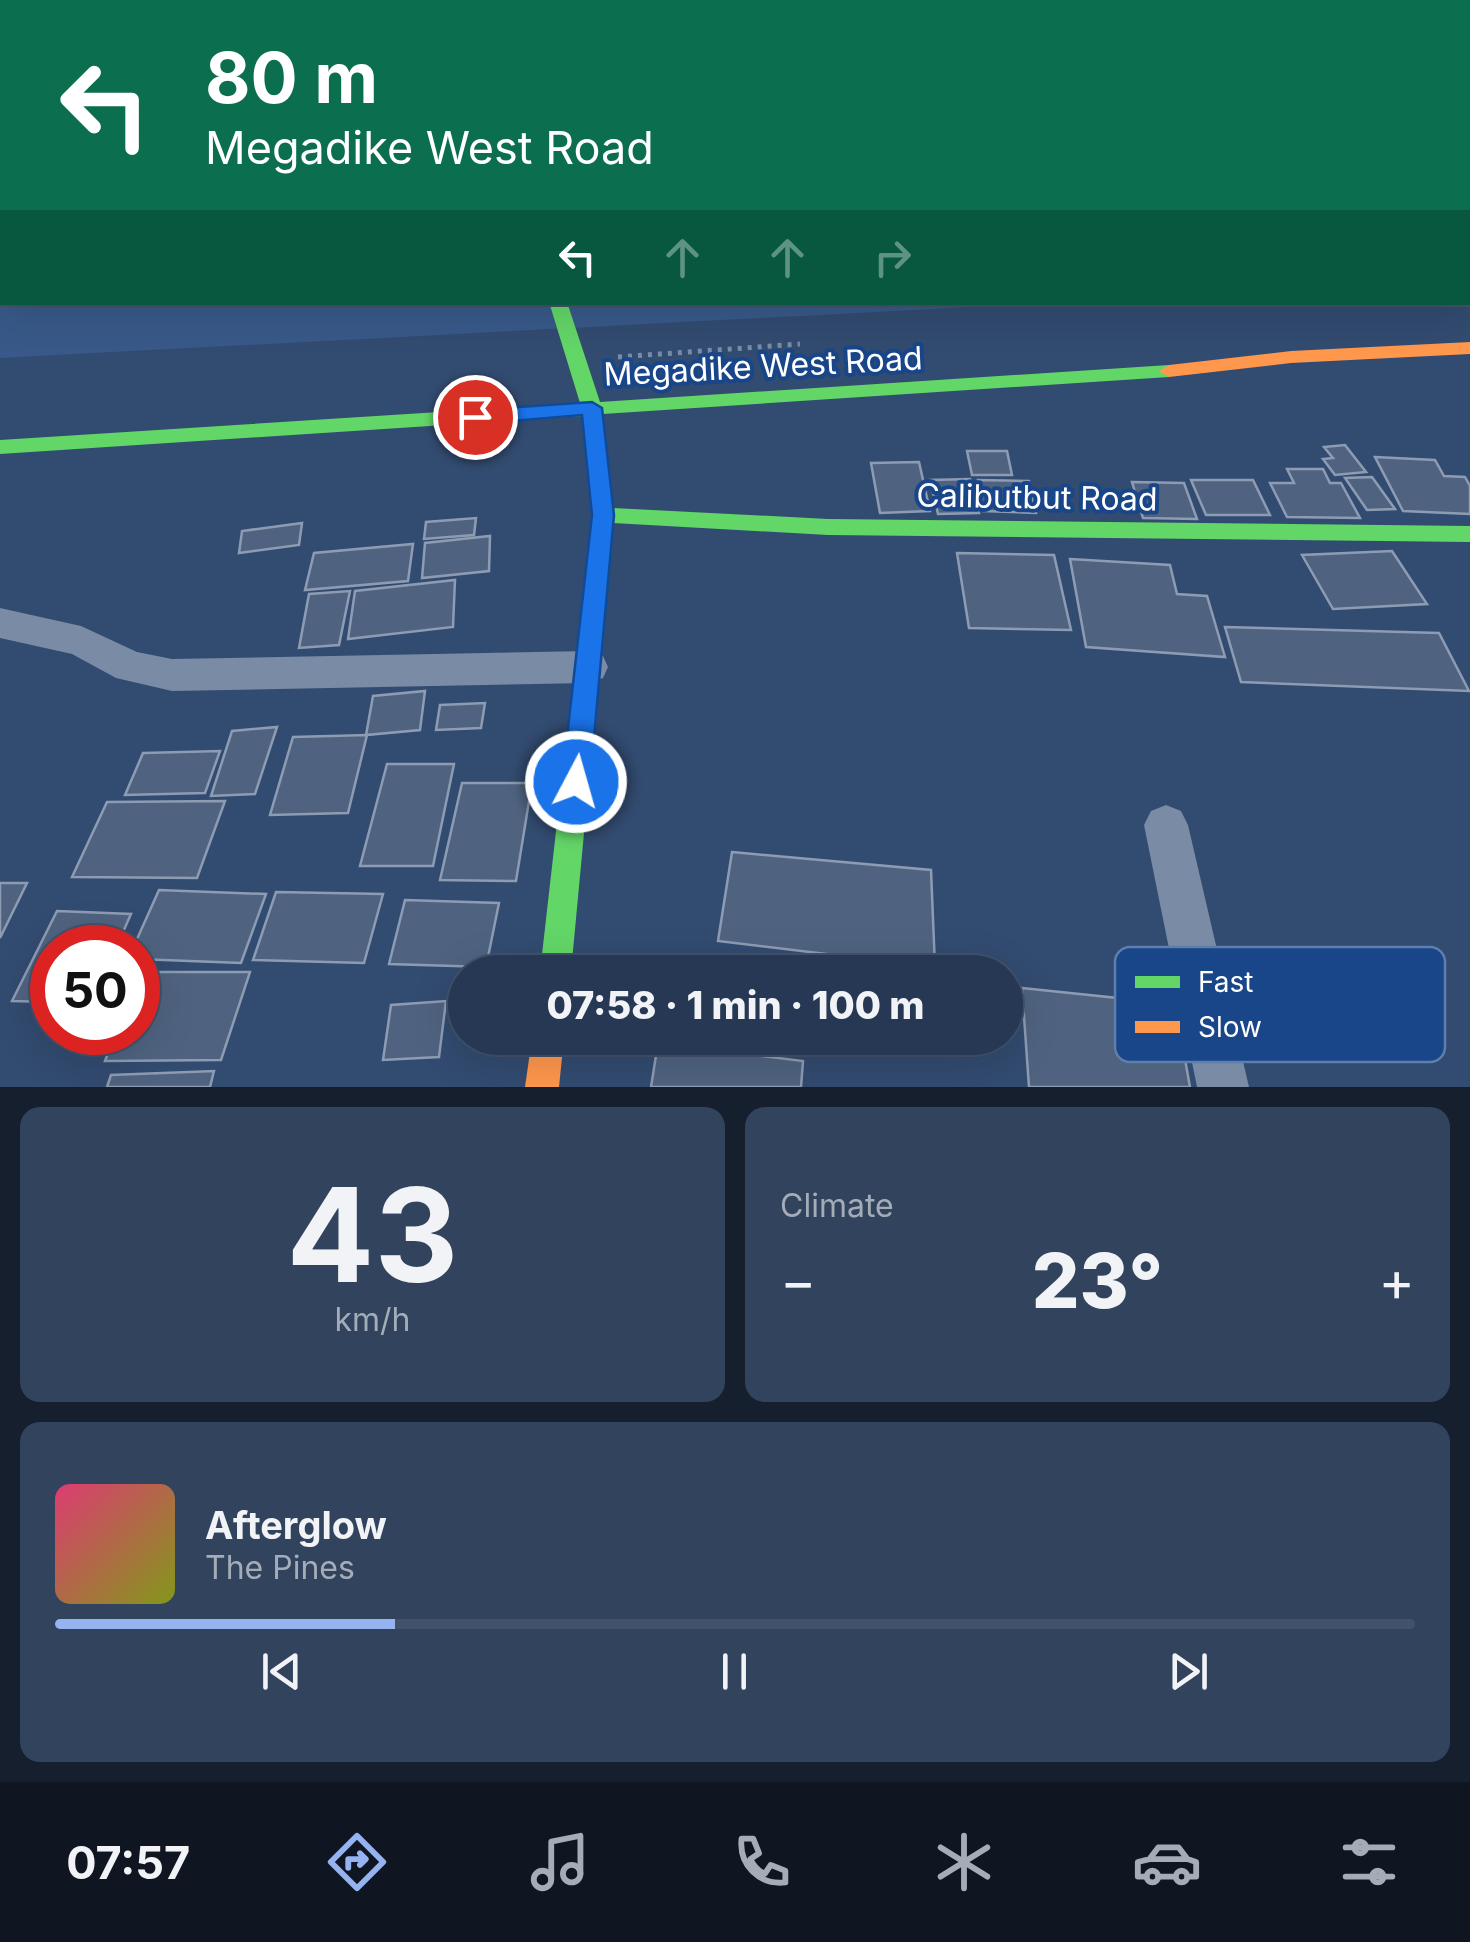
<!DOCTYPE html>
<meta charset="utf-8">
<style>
:root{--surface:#263854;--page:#32435e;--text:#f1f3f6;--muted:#a4acb8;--line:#42526b;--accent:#95b2f1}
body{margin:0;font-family:Inter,sans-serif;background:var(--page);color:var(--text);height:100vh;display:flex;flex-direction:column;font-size:38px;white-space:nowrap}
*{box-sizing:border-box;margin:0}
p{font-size:32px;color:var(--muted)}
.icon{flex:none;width:55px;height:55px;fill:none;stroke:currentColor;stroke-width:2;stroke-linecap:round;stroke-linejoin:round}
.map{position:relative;height:1087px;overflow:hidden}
.details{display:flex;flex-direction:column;gap:20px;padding:20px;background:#151f2e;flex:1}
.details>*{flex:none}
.banner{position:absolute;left:0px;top:0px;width:1470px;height:305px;box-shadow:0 10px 40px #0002,0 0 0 2px var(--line);background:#0b6e4f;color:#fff;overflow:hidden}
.speed{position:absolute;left:30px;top:925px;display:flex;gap:20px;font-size:50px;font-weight:700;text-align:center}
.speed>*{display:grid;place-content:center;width:130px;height:130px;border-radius:50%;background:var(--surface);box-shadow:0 10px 40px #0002,0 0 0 2px var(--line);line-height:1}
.speed .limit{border:15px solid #d22;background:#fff;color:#111}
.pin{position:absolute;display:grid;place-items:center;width:85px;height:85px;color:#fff;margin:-42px;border:5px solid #fff;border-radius:50%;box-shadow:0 2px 10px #0007}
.me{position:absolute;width:110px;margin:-55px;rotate:6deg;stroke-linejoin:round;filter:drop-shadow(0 0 8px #0008)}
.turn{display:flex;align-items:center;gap:35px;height:210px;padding:0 40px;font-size:45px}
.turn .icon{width:130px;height:130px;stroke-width:2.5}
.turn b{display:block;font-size:70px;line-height:85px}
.lanes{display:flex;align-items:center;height:95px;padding:0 40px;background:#0003;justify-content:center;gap:50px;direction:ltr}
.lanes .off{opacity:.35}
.big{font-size:75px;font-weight:800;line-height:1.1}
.details .tile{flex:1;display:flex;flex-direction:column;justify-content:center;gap:15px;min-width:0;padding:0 35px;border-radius:20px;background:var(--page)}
.details .dial{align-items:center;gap:0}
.dial b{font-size:130px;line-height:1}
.song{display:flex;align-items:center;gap:30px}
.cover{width:120px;height:120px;border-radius:15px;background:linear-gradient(135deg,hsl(340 70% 55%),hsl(70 70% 35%))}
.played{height:10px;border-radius:5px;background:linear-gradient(90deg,var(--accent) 25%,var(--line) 25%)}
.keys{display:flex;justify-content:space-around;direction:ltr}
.heat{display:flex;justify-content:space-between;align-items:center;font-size:55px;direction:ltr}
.details .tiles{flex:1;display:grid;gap:20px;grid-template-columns:1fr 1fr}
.tile:last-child{grid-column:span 2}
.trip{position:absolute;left:448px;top:955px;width:575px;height:100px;border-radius:50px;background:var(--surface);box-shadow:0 10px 40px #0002,0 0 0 2px var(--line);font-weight:800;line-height:100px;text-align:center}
.menu{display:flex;height:160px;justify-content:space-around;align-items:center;background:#0f1622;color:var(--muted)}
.menu .icon{width:70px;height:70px}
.menu .on{color:var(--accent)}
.menu b{font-size:45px;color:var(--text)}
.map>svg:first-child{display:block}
.water{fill:#385989}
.building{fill:#4f6380;stroke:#8d9cb3;stroke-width:2.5}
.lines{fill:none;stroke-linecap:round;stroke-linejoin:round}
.path{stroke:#798ba5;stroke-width:5;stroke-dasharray:4 6;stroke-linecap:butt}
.street{fill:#798ba5;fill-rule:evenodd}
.fast{fill:#63d668;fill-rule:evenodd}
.slow{fill:#ff974d;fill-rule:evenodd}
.route{fill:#1a73e8;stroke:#114b97;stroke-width:2.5}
.labels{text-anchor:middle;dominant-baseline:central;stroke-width:8;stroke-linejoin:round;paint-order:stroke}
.street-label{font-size:32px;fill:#fff;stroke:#194689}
.key{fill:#194689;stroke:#5e7eac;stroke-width:2.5}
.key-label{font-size:28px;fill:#fff}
</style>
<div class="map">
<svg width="1470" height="1087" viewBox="0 0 1470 1087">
<rect width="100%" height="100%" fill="#324b70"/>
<path class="water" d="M0,128L2,302L1046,303L0,358Z"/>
<g class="building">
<path d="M1345,445L1366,472L1335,475L1323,459L1333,458L1324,447Z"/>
<path d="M967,451H1007L1012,475H972Z"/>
<path d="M1375,457L1435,460L1444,476L1465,477L1470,486V514L1403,511Z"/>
<path d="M919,462L930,511L880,513L871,463Z"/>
<path d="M1287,469H1323L1330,483H1341L1360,518L1287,517L1270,483H1294Z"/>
<path d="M1372,477L1395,509L1367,510L1345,478Z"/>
<path d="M970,479L979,513L938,514L930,480Z"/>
<path d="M978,480L1029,481L1036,513L983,511Z"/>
<path d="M1191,480H1253L1270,515H1206Z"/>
<path d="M1132,482L1184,483L1197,519L1143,518Z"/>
<path d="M476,518L474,535L424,539L426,522Z"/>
<path d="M302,523L299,545L239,553L242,531Z"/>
<path d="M490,536L489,571L422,578L425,543Z"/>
<path d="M413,544L408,581L305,590L314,553Z"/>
<path d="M1392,551L1427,604L1333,609L1302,555Z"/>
<path d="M957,553L1054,555L1071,630L969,628Z"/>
<path d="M1070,559L1170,565L1177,594L1207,596L1225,657L1086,647Z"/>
<path d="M455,580L453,627L348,639L355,591Z"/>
<path d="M350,591L339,645L299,648L309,594Z"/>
<path d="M1225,627L1439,633L1469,691L1241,682Z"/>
<path d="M425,691L420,730L366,735L373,696Z"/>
<path d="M485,703L481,728L436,730L440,705Z"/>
<path d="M277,727L255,794L211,796L232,731Z"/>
<path d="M367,735L348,813L270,815L293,737Z"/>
<path d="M220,751L205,793L125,795L143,753Z"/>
<path d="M387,764H454L433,866H360Z"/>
<path d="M462,783H532L516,881L440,880Z"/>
<path d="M225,801L197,878L72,877L107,802Z"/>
<path d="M732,852L931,870L935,967L718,941Z"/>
<path d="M0,883H27L0,938Z"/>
<path d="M159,890L266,894L241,963L138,959V948H133Z"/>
<path d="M276,892L383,894L364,963L253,960Z"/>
<path d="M405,900L499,903L486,967L389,964Z"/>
<path d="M57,911L131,914L116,948H52V1002L12,1001Z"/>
<path d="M140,972H250L221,1060L105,1061L116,1032H138Z"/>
<path d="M1022,988L1175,1004L1190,1087H1029Z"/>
<path d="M446,1001L439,1057L383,1060L391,1005Z"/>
<path d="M658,1043L803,1061L801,1087H651Z"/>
<path d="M214,1071L210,1087H107L111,1075Z"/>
</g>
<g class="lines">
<path class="path" d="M618,357L800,344"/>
<g class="street">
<path d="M637,0H655L656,2H638Z"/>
<path d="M967,0H992L993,2H969Z"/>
<rect x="1468" y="31" width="2" height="12"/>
<path d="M0,608L81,626L137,652L172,659L589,651L603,656L608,667L603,678L589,683L172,691L116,678L72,654L0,638Z"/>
<path d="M1166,805L1181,811L1188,825L1249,1087H1197L1144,825L1151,811Z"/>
</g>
<g class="fast">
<path d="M447,0H459L460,2H449Z"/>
<rect x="0" y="86" width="2" height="8"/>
<path d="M549,302H567L600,402L1169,365L1179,371L1169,377L603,414L613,508L828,519L1470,526V542L828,535L613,523L571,972H540L592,515L583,416L0,454V440L580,403Z"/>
</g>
<g class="slow">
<path d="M1470,342V354L1291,363L1169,377L1159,371L1169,365L1291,351Z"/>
<path d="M532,1038H564L559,1087H525Z"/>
</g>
</g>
<path class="route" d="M592,402L602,408L614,515L590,782L586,791L576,794L566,791L562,782L592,515L582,415L475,424L465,417L475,410Z"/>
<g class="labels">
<g class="street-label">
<text transform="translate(763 366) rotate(-3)">Megadike West Road</text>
<text transform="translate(1037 497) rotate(1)">Calibutbut Road</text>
</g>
</g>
<rect x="1115" y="947" width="330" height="115" rx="15" class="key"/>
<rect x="1135" y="976" width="45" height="12" fill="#63d668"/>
<rect x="1135" y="1021" width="45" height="12" fill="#ff974d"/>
<g class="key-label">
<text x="1198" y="992">Fast</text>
<text x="1198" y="1037">Slow</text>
</g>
</svg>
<div class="speed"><div class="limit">50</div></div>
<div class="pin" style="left:475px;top:417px;background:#d93025"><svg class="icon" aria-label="arrive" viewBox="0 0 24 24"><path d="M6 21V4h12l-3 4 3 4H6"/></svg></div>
<svg class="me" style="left:576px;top:782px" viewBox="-20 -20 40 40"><circle r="17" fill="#1a73e8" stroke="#fff" stroke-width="3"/><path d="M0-11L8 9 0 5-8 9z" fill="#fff"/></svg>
<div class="trip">07:58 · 1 min · 100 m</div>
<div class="banner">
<div class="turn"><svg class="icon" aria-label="left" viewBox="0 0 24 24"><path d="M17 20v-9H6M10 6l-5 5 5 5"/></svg><div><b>80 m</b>Megadike West Road</div></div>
<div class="lanes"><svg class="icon" aria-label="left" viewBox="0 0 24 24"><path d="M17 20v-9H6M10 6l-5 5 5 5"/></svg><svg class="icon off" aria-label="ahead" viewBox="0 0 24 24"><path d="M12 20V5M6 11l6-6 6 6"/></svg><svg class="icon off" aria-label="ahead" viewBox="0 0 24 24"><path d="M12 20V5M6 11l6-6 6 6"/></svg><svg class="icon off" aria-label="right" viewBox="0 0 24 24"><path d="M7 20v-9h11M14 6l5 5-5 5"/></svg></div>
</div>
</div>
<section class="details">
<div class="tiles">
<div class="tile dial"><b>43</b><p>km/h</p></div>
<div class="tile"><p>Climate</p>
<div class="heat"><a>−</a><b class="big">23°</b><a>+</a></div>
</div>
<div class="tile">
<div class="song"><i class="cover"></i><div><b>Afterglow</b><p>The Pines</p></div></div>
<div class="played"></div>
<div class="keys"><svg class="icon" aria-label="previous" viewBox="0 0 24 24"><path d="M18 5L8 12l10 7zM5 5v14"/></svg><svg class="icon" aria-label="pause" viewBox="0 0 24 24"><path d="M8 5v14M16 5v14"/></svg><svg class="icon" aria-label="next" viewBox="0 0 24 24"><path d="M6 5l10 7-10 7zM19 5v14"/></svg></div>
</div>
</div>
</section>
<nav class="menu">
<b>07:57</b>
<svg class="icon on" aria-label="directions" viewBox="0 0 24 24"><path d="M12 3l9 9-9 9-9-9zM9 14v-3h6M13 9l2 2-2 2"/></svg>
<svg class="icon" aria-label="music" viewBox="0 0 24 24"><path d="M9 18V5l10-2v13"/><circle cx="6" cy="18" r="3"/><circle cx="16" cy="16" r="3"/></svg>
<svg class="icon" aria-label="phone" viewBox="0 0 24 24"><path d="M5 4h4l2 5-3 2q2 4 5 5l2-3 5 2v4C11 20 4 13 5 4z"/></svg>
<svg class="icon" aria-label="climate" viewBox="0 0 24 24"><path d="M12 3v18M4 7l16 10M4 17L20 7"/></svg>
<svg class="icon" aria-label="car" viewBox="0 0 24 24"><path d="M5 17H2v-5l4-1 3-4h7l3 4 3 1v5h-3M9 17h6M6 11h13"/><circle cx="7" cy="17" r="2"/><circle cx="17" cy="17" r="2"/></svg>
<svg class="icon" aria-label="filters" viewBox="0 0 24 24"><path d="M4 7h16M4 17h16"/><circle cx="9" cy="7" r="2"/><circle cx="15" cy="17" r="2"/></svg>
</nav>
